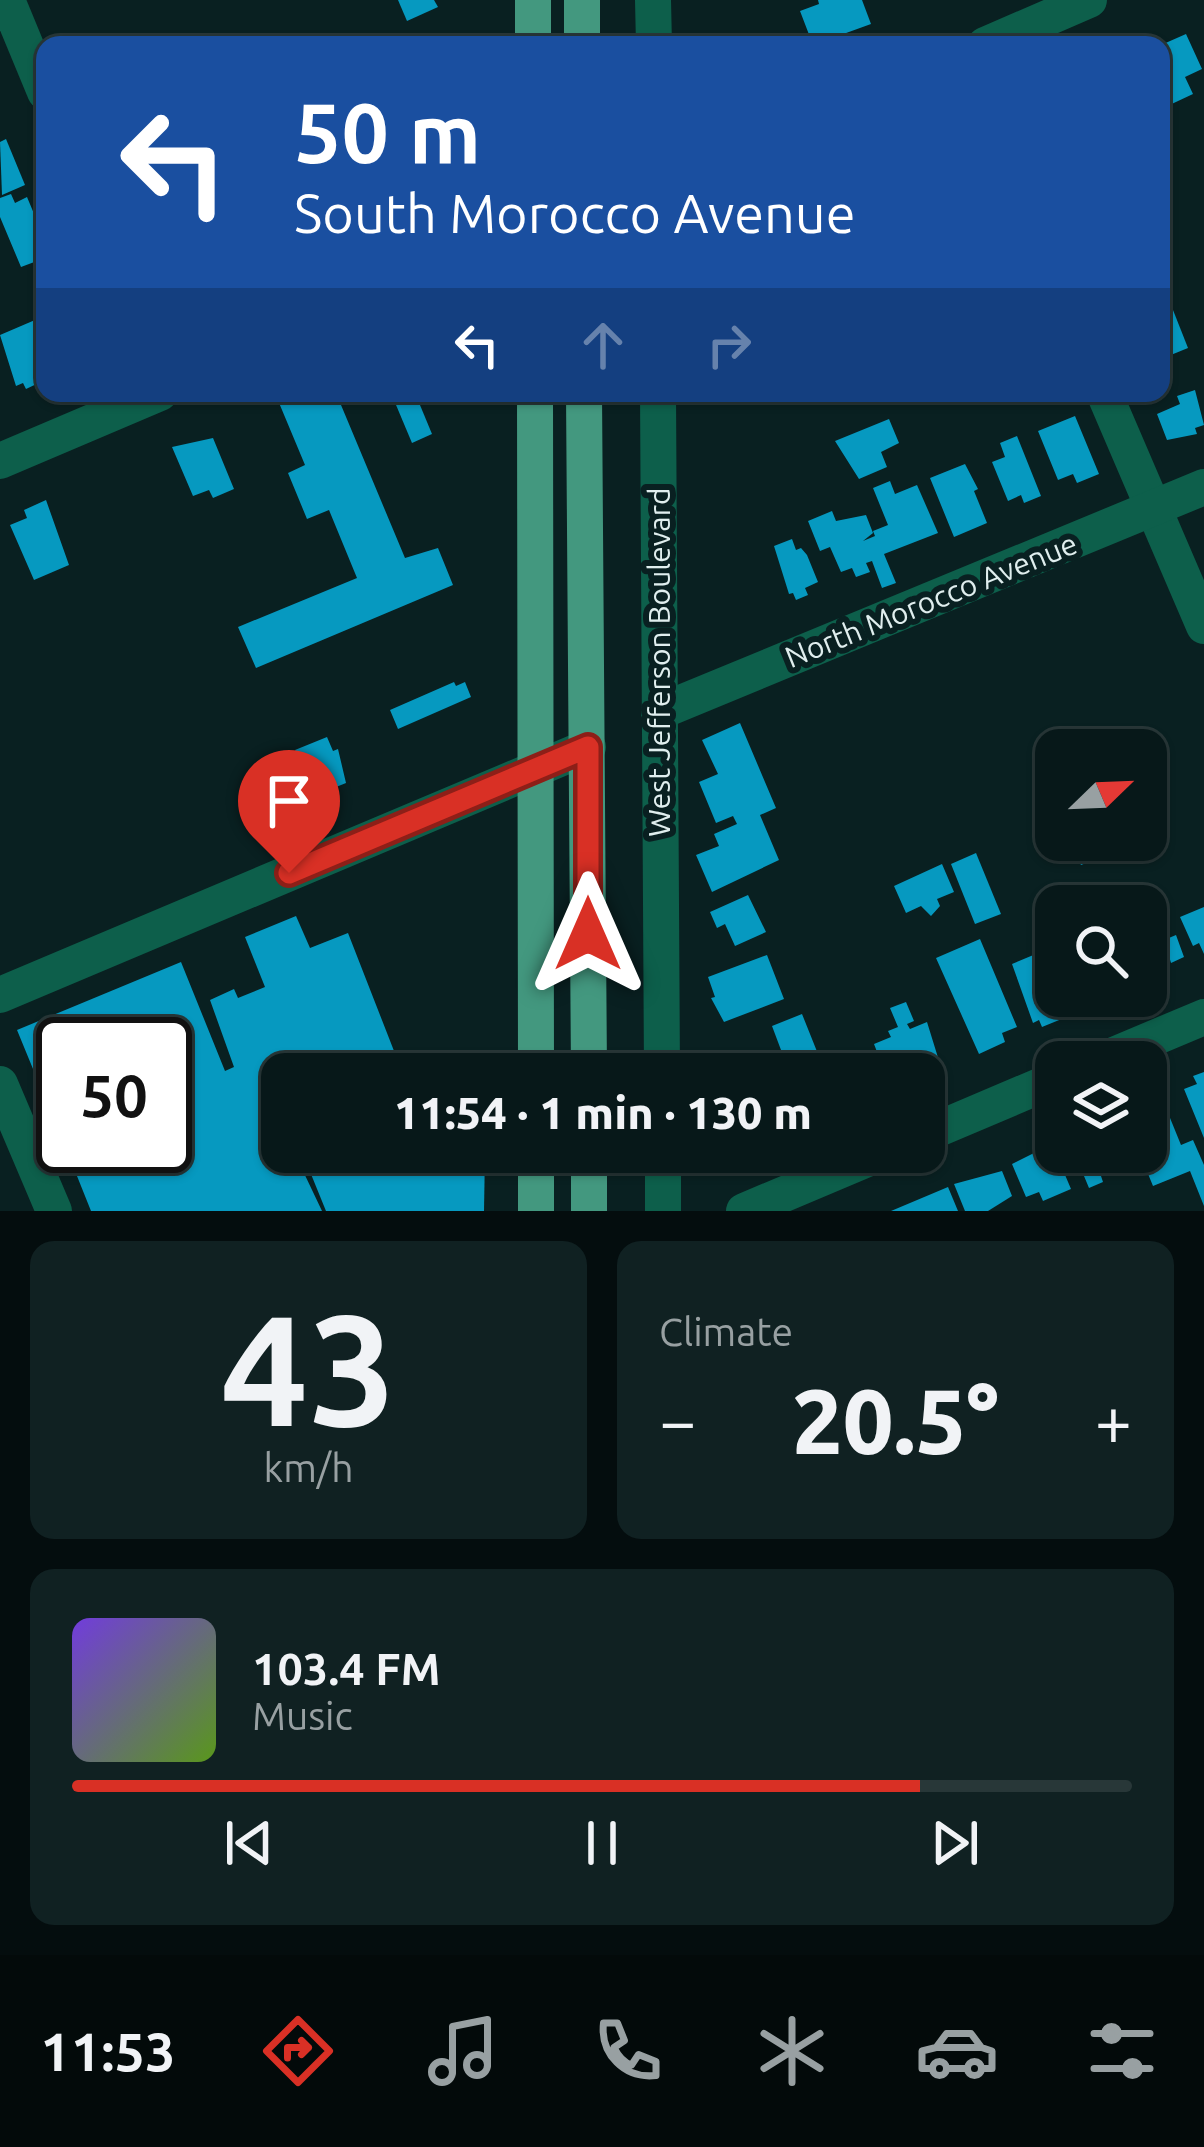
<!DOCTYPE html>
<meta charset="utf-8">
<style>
:root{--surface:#071819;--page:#102122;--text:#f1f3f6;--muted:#98a0a2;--line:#283738;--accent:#d93025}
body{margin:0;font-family:Ubuntu,sans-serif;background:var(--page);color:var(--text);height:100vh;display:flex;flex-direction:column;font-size:45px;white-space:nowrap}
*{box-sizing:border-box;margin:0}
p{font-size:39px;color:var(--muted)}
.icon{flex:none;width:66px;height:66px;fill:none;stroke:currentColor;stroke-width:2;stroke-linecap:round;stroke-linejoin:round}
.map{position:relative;height:1211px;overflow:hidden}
.panel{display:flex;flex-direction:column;gap:30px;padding:30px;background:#040d0e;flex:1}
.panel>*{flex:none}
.banner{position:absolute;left:36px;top:36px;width:1134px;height:366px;border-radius:24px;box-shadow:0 3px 9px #0004,0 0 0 3px var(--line);background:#1a4fa0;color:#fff;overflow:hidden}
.needle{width:78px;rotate:67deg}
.buttons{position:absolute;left:1035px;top:729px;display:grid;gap:24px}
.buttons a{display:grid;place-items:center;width:132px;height:132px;border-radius:24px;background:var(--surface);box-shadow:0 3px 9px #0004,0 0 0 3px var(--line);font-size:60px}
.speed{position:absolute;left:36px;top:1017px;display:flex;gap:24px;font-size:60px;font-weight:700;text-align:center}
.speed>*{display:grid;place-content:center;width:156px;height:156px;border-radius:50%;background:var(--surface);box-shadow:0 3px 9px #0004,0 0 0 3px var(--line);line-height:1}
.speed .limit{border:6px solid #111;border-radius:18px;background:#fff;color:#111}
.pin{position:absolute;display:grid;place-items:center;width:102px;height:102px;color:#fff;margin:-123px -51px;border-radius:50% 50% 50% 0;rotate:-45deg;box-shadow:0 0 12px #0007}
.pin .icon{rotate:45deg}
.me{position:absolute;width:132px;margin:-66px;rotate:0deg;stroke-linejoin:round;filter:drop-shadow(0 0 9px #0008)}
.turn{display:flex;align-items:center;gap:42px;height:252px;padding:0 60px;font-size:54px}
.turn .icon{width:156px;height:156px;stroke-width:2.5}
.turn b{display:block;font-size:84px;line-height:102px}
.lanes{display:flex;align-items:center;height:114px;padding:0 60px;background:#0003;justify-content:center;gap:60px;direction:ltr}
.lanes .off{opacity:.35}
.big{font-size:90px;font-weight:800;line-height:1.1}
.panel .widget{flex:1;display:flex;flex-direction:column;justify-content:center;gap:18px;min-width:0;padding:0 42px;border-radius:24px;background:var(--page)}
.panel .dial{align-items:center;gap:0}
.dial b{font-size:156px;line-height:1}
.song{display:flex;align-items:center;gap:36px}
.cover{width:144px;height:144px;border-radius:18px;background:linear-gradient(135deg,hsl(260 70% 55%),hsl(90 70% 35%))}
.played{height:12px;border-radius:6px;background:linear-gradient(90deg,var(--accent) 80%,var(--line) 80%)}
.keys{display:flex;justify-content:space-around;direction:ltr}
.heat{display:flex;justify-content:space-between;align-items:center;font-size:66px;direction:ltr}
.panel .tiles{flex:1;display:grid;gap:30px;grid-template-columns:1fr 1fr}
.widget:last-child{grid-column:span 2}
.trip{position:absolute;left:261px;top:1053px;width:684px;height:120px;border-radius:24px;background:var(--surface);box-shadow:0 3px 9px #0004,0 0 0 3px var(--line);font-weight:800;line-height:120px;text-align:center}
.dock{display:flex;height:192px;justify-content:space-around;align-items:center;background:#030a0a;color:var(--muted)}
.dock .icon{width:84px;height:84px}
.dock .on{color:var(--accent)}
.dock b{font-size:54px;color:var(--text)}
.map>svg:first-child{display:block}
.building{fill:#0699c0}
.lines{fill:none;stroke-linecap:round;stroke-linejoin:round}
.minor{stroke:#0d5f4b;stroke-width:36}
.major{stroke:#43987f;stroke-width:36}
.route-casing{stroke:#8d1f18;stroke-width:30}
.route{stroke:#d93025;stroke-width:21}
.labels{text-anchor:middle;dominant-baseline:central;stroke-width:12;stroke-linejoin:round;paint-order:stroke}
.street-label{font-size:30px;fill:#e0eeee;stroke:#092021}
</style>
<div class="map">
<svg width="1204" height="1211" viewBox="0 0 1204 1211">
<rect width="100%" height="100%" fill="#092021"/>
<g class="building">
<path d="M398,0H434L438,7L407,21Z"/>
<path d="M818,0H862L871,24L813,45L800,11L819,4Z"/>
<path d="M1186,34L1202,69L1185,77L1193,94L1161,109V45Z"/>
<path d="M6,139L25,185L2,195L0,142Z"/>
<path d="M11,194L15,203L27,197L45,240V258L21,267L0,217V198Z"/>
<path d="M1173,310L1188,348L1161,359V314Z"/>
<path d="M35,320L45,343V380L26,389L23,383L16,386L0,335Z"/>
<path d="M1195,390L1204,425L1195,428L1197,434L1167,440L1157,414L1180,404L1177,396Z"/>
<path d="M288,393H336L405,558L438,548L453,585L256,668L238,627L357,578L329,510L307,519L288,473L305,465L277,398Z"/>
<path d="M391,393H415L432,434L412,443Z"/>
<path d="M1075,416L1099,474L1077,483L1073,474L1058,480L1038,431Z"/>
<path d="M889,419L899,443L881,452L887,467L859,479L835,441Z"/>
<path d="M1017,436L1041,496L1024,503L1021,495L1008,501L992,462L1005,457L1000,443Z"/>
<path d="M213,438L234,489L213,498L209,490L193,496L172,447Z"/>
<path d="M965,464L978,489L974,491L987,523L954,537L930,478Z"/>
<path d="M890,481L895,494L917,485L938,533L884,554L896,583L882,588L872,561L866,563L870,572L856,577L852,568L841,572L830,547L820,551L808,521L832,511L836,521L866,515L873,533L863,541L875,536L873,531L888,525L873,488Z"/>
<path d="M46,500L69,565L34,580L10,525L27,518L24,510Z"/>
<path d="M792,539L796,550L801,548L807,555L818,582L805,588L808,595L796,600L793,593L789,594L774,546Z"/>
<path d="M454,682L456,686L465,682L471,697L398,729L390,710Z"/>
<path d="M740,723L776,808L760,815L779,860L712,892L696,855L719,846L714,834L737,824L733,816L716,823L699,782L718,774L702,740Z"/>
<path d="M327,737L333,751L338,749L346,783L314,796L295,750Z"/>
<path d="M1069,840H1111L1116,851L1081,865Z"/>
<path d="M976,853L1001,914L975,924L951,864Z"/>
<path d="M942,864L954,892L937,899L940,906L931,916L921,906L906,913L894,886Z"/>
<path d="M748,895L766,932L735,946L725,924L717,928L710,912Z"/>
<path d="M1204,907V954L1199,943L1193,946L1180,917Z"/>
<path d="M296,916L310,948L348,933L403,1074H282V1152H294L322,1211H91L65,1146H165V1044H63V1142L17,1030L181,962L225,1071L234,1067L210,1000L234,989L238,998L265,987L245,937Z"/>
<path d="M1161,919L1164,940L1176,935L1184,957L1171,963L1169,956L1146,970V925Z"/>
<path d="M980,939L1017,1027L1002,1033L1005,1042L979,1054L936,958Z"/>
<path d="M1043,951L1056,971V996H1066L1071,1008L1066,1009L1069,1016L1042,1027L1039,1020L1033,1023L1012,964Z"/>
<path d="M767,955L784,999L724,1022L711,998L715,997L708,977Z"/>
<path d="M906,1002L914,1021L907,1024L910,1029L927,1022L940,1064L914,1074H873L868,1061L879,1057L874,1044L891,1037L888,1031L898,1027L890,1008Z"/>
<path d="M802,1014L826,1074H790L772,1026Z"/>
<path d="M1204,1072V1138L1184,1089L1197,1084L1193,1076Z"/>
<path d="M1146,1107L1152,1120L1168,1113L1181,1145L1193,1140L1204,1165V1206L1190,1171L1153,1186L1139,1152H1146Z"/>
<path d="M1052,1144L1071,1189L1043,1201L1039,1192L1026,1197L1012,1164Z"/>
<path d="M302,1152H485L484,1211H326Z"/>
<path d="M1074,1152H1124L1129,1164L1101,1176L1103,1182L1089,1188Z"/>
<path d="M1002,1171L1012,1196L988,1211H965L954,1184Z"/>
<path d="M948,1187L958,1211H891Z"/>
</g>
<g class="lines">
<g class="minor">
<path d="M7,0L45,92"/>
<path d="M653,0L654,45"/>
<path d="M985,45L1089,0"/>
<path d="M658,393L662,1074"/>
<path d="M1104,393L1204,626"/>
<path d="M0,461L160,393"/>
<path d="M659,712L1204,487"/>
<path d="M0,995L588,747"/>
<path d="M1097,1062L1204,1017"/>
<path d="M0,1084L54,1211"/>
<path d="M924,1135L1056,1079"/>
<path d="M663,1152V1211"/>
<path d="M744,1211L884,1152"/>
</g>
<g class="major">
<path d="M533,0V45"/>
<path d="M582,45V0"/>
<path d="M535,393L536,1074"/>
<path d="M584,393L589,1074"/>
<path d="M536,1152V1211"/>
<path d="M589,1152V1211"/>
</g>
</g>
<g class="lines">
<g class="route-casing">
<path id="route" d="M289,873L588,747V934"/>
</g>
<use href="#route" class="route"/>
</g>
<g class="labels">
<g class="street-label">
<text transform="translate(931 600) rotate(-22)">North Morocco Avenue</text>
<text transform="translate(659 662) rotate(-90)">West Jefferson Boulevard</text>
</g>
</g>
</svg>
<div class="buttons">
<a><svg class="needle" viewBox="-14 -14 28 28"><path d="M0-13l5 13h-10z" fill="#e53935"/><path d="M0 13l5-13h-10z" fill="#98a0a2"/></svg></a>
<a><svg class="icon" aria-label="search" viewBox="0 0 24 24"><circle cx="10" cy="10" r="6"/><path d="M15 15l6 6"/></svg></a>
<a><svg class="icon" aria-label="layers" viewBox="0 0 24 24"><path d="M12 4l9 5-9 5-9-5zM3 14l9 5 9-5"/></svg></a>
</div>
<div class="speed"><div class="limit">50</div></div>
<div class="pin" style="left:289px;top:873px;background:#d93025"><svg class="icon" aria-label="arrive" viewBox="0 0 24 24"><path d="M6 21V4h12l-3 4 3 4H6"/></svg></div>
<svg class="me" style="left:588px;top:934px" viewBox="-20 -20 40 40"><path d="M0-17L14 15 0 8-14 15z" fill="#d93025" stroke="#fff" stroke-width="4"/></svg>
<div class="trip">11:54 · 1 min · 130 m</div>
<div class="banner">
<div class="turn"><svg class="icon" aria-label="left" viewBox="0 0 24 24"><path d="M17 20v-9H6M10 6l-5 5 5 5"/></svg><div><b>50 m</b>South Morocco Avenue</div></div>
<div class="lanes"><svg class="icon" aria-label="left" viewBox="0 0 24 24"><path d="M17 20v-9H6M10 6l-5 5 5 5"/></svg><svg class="icon off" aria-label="ahead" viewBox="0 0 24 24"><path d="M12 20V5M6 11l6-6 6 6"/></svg><svg class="icon off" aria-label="right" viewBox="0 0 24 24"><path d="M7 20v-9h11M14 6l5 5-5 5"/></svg></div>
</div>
</div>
<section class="panel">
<div class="tiles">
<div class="widget dial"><b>43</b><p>km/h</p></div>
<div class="widget"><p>Climate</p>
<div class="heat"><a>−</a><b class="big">20.5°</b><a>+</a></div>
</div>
<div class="widget">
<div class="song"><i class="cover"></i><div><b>103.4 FM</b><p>Music</p></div></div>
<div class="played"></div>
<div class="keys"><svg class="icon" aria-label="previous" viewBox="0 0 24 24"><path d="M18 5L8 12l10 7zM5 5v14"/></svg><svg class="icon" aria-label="pause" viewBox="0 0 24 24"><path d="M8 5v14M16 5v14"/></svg><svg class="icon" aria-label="next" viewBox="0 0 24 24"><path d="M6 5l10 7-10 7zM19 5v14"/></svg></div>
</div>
</div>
</section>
<nav class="dock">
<b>11:53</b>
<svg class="icon on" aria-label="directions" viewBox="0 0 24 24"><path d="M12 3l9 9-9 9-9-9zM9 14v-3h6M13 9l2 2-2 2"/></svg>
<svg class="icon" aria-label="music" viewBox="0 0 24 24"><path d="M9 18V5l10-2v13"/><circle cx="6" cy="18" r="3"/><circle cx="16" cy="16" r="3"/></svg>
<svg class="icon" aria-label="phone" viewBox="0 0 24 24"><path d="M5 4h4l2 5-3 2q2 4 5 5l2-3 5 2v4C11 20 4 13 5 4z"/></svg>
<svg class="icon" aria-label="climate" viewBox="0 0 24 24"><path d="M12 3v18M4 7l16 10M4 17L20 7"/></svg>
<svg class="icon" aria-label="car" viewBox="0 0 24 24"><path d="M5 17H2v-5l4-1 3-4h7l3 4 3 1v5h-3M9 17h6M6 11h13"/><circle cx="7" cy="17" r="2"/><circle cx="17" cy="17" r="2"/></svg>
<svg class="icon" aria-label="filters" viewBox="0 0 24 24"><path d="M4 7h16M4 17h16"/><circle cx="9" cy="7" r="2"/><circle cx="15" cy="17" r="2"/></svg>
</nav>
